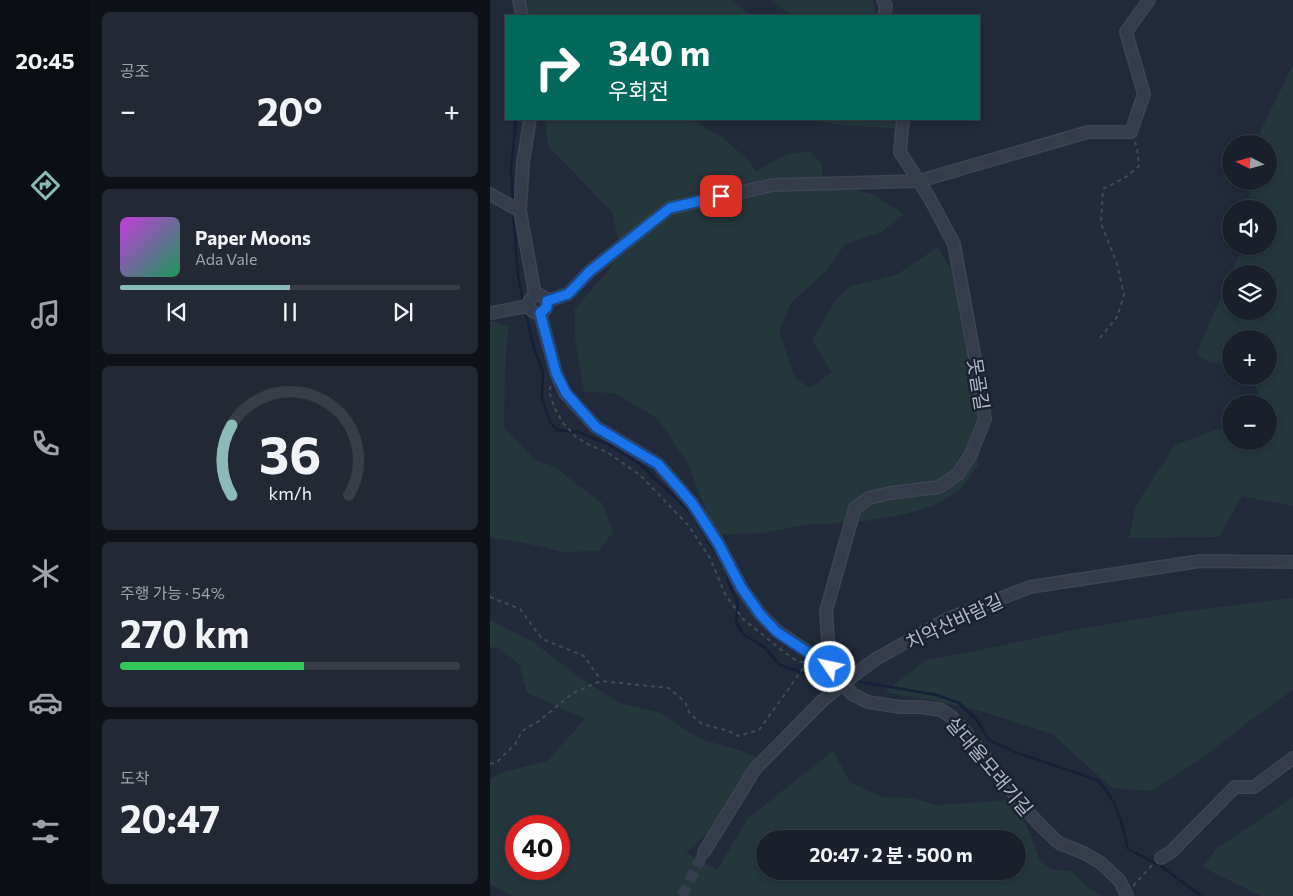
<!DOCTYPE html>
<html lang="ko">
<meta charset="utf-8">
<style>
:root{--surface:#19202c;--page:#222834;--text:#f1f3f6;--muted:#9fa3a9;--line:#373e48;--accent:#8bbbb9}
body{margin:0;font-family:Commissioner,"Noto Sans KR",sans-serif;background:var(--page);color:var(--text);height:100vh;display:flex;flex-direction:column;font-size:19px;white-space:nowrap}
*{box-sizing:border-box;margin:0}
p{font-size:16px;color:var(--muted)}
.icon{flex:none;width:28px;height:28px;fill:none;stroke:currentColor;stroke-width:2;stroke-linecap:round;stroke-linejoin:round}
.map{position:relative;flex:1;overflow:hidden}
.details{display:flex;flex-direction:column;gap:12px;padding:12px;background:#0e1218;width:400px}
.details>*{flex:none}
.banner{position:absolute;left:15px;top:15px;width:475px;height:105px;border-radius:0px;box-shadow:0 2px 8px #0003,0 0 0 1px var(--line);background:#00695c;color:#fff;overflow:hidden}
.needle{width:32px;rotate:276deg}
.controls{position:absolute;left:732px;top:135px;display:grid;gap:10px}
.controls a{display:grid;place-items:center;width:55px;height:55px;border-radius:50%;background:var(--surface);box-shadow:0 2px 8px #0003,0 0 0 1px var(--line);font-size:25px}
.speed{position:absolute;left:15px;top:815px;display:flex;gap:10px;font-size:25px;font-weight:700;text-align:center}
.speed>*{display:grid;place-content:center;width:65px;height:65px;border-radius:50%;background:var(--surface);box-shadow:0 2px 8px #0003,0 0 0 1px var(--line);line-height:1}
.speed .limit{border:8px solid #d22;background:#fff;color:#111}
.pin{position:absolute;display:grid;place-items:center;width:42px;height:42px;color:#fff;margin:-21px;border-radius:10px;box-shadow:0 2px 8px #0006}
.me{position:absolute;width:55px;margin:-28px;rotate:304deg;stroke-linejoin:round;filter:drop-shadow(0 0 4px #0008)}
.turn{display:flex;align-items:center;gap:18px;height:105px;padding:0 20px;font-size:22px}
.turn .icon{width:65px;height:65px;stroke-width:2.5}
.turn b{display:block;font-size:35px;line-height:42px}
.big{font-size:38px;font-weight:700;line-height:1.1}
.details .widget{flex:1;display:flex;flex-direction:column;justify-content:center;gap:8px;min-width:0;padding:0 18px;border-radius:8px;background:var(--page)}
.details .dial{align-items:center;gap:0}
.dial svg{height:130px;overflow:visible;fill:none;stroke:var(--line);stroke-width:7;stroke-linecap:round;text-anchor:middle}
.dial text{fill:var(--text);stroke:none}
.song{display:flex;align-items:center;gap:15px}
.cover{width:60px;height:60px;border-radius:8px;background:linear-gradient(135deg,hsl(290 70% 55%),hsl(150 70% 35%))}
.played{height:5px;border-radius:2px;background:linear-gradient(90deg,var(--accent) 50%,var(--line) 50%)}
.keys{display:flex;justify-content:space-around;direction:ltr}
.heat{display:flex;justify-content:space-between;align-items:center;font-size:28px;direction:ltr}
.charge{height:8px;border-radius:4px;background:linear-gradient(90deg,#34c759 54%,var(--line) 0)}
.trip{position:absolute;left:266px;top:830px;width:270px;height:50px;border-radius:25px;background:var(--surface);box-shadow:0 2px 8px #0003,0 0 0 1px var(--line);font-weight:700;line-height:50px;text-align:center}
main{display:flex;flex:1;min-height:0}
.tabs{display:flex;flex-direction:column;width:90px;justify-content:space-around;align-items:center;background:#0a0d12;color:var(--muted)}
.tabs .icon{width:35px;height:35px}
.tabs .on{color:var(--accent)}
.tabs b{font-size:22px;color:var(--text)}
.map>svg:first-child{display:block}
.green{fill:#23373c;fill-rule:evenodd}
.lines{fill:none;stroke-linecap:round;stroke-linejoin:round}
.stream{stroke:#142039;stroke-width:2.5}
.minor-tunnel{stroke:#363f50;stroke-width:11;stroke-dasharray:11 5.5;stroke-linecap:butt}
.minor-casing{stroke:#3e4554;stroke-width:14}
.path{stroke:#3c5054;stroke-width:2;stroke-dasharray:4 4;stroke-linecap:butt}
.minor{stroke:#353c4b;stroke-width:11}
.minor-bridge-casing{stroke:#3e4554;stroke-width:14;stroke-linecap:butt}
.minor-bridge{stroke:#353c4b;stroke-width:11}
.route-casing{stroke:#114b97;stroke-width:12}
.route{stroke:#1a73e8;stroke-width:9}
.labels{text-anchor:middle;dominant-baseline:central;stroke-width:5;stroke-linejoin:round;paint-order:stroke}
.street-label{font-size:19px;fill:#b0b7c7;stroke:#1a2130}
</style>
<main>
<nav class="tabs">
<b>20:45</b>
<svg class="icon on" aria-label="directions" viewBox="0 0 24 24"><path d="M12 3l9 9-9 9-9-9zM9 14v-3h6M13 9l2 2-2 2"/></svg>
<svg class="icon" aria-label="music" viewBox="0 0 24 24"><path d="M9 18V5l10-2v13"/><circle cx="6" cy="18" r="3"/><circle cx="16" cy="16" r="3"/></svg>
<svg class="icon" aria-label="phone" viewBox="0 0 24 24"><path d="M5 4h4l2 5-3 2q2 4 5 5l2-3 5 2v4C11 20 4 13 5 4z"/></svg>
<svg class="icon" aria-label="climate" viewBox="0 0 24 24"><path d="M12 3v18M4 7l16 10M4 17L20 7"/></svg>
<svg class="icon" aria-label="car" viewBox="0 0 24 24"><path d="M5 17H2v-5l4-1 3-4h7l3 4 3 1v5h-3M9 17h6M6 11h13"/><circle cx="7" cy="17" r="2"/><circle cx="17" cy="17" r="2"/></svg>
<svg class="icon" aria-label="filters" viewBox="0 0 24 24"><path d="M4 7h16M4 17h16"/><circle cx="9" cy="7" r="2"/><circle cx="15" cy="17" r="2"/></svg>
</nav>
<section class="details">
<div class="widget"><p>공조</p>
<div class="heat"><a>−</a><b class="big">20°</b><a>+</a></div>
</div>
<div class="widget">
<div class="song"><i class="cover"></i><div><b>Paper Moons</b><p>Ada Vale</p></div></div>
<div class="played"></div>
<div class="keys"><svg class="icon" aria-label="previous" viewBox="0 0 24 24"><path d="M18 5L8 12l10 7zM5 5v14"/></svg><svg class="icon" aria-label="pause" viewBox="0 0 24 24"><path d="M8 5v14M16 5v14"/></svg><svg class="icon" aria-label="next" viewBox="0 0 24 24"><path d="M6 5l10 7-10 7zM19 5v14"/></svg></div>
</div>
<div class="widget dial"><svg viewBox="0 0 100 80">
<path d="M14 69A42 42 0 1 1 86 69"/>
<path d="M14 69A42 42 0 0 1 14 26" stroke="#8bbbb9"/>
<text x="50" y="56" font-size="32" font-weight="700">36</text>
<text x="50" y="72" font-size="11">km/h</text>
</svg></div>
<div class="widget"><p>주행 가능 · 54%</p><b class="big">270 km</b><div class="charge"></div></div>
<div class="widget"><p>도착</p><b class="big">20:47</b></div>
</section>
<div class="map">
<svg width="803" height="896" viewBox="0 0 803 896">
<rect width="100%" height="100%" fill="#212a3b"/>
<g class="green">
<path d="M37,0H243L260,16H40Z"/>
<path d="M282,0H383L386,16H301Z"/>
<path d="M803,65V506L752,496L729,537L639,538L646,505L685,445L741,424V441H779V404H771L763,376H779V339H741V367L716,361L706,354L753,246H779V209H759L760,181H779V144H764ZM741,274H779V311H741Z"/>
<path d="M55,119H200L232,137L258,160L266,171L297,154L320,151L332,164L333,183L382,194L414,214L390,233L355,244L337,270L301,303L289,331L305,378L320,388L342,372L322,341L346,299L361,286L406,275L448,247L466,278L469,313L491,429L488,465L470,490L444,506L407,516L369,522L314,525L274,533L225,535L198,464L168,419L124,393L94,392L85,339V309L121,267L130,248L122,212L58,146Z"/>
<path d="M314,119H412L415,129L351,125Z"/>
<path d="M2,321L19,326C14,359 15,394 14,428L45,460L66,467L85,483L112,503L123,532L109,551L72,552L30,542L0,538V322Z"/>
<path d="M803,598V690L754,725L717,755L661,791L622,788L562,734L484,709L395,692L435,660L485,651L588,629L698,611Z"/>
<path d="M0,620L42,641L88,676L129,703L172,713L197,731L217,741L252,751L268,758L220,831L196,853L227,870L258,818L343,751L360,782L391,797L421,798L448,805L524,800L540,834L550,861L561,869L581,871L595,885L611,896H23L0,884V780L9,773L57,761L95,719L37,693L29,664L8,648L0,647ZM26,826H69V869H26ZM275,839H528V871H275Z"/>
<path d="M803,797V896H771L712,867L726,849Z"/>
</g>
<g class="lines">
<g class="stream">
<path d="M23,203L21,169L26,119"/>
<path d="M23,211L28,275L33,302"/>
<path d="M35,310L44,348L53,372L52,398L60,422L67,430L88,432L120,445L150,464L202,514L237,572L238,581L248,604L246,622L253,634L274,647L290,665L322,676L338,678L344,677"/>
<path d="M349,675L355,672L359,675"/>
<path d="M366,679L371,682L447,695L469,703L486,719L499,740L525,752L607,780C627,799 632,823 638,849L671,866L711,896"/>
</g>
<path class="minor-tunnel" d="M192,896L214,852"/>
<g class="minor-casing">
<g id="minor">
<path d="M29,0L32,16"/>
<path d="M393,0L396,6L394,16"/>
<path d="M40,119L33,163L30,211L45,294"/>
<path d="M0,194L30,211"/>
<circle cx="48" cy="304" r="9"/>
<path d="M57,301L78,294L100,271L180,208L283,185L429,181L598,132H641L654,94L636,32L659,0"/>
<path d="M0,313L38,306"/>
<path d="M50,313L66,373L75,393L106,427L168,464L202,503L228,543L251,587L270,614L287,631L340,667L362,694L378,702L410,707H430L451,710L462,717L474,730L539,813L553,828L569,843L594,853L611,863L630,881L637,896"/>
<path d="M340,667L336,611L365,508L379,498L400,493L449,487L468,474L481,454L495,419L489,381L464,244L439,197L410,152L413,119"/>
<path d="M368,672L386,659L457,619L540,587L710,561L803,562"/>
<path d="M214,852L265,769L333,700"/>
<path d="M671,858L682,851L745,787H764L803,758"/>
</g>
</g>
<g class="path">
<path d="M610,338L627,317L634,295L627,264L611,223L613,189L636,177L649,166L647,148L645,142"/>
<path d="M61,386L59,391L64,407L73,423L86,437L101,446L117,452L151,476L198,525L220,558L235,594L253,619L294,652L307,661L313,662"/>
<path d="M0,597L30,609L52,639L94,656L111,680"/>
<path d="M0,764L7,762L26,743L32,731L49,721L83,693L111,681L179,688L195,702L200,714L212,724L239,731L248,736L269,730L317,663"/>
<path d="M643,886L663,864"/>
</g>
<use href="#minor" class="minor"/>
<g class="minor-bridge-casing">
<path id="minor-bridge" d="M333,700L368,672"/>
</g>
<use href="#minor-bridge" class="minor-bridge"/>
</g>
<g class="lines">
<g class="route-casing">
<path id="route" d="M231,196L180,208L100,271L78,294L57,301V307L50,313L66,373L76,393L106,427L168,464L202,503L228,543L251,587L270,614L287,632L340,667"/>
</g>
<use href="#route" class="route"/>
</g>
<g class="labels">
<g class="street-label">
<text transform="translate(489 384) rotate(81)">못골길</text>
<text transform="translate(464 621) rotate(-25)">치악산바람길</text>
<text transform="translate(500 766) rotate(50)">살대울모래기길</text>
</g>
</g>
</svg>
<div class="controls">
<a><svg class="needle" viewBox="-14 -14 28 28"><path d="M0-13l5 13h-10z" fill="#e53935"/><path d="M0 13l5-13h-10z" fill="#9fa3a9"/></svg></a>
<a><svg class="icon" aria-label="sound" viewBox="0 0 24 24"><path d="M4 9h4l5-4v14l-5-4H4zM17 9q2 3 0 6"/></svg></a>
<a><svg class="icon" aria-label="layers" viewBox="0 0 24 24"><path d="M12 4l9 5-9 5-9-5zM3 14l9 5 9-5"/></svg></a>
<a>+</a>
<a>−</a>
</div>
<div class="speed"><div class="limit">40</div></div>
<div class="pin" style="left:231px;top:196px;background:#d93025"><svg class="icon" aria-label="arrive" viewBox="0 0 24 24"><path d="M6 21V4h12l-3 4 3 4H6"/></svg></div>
<svg class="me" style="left:340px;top:667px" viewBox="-20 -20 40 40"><circle r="17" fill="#1a73e8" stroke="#fff" stroke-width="3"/><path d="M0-11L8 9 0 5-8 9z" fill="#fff"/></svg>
<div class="trip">20:47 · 2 분 · 500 m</div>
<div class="banner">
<div class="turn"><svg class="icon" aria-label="right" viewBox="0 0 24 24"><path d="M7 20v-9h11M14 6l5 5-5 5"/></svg><div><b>340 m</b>우회전</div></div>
</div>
</div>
</main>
